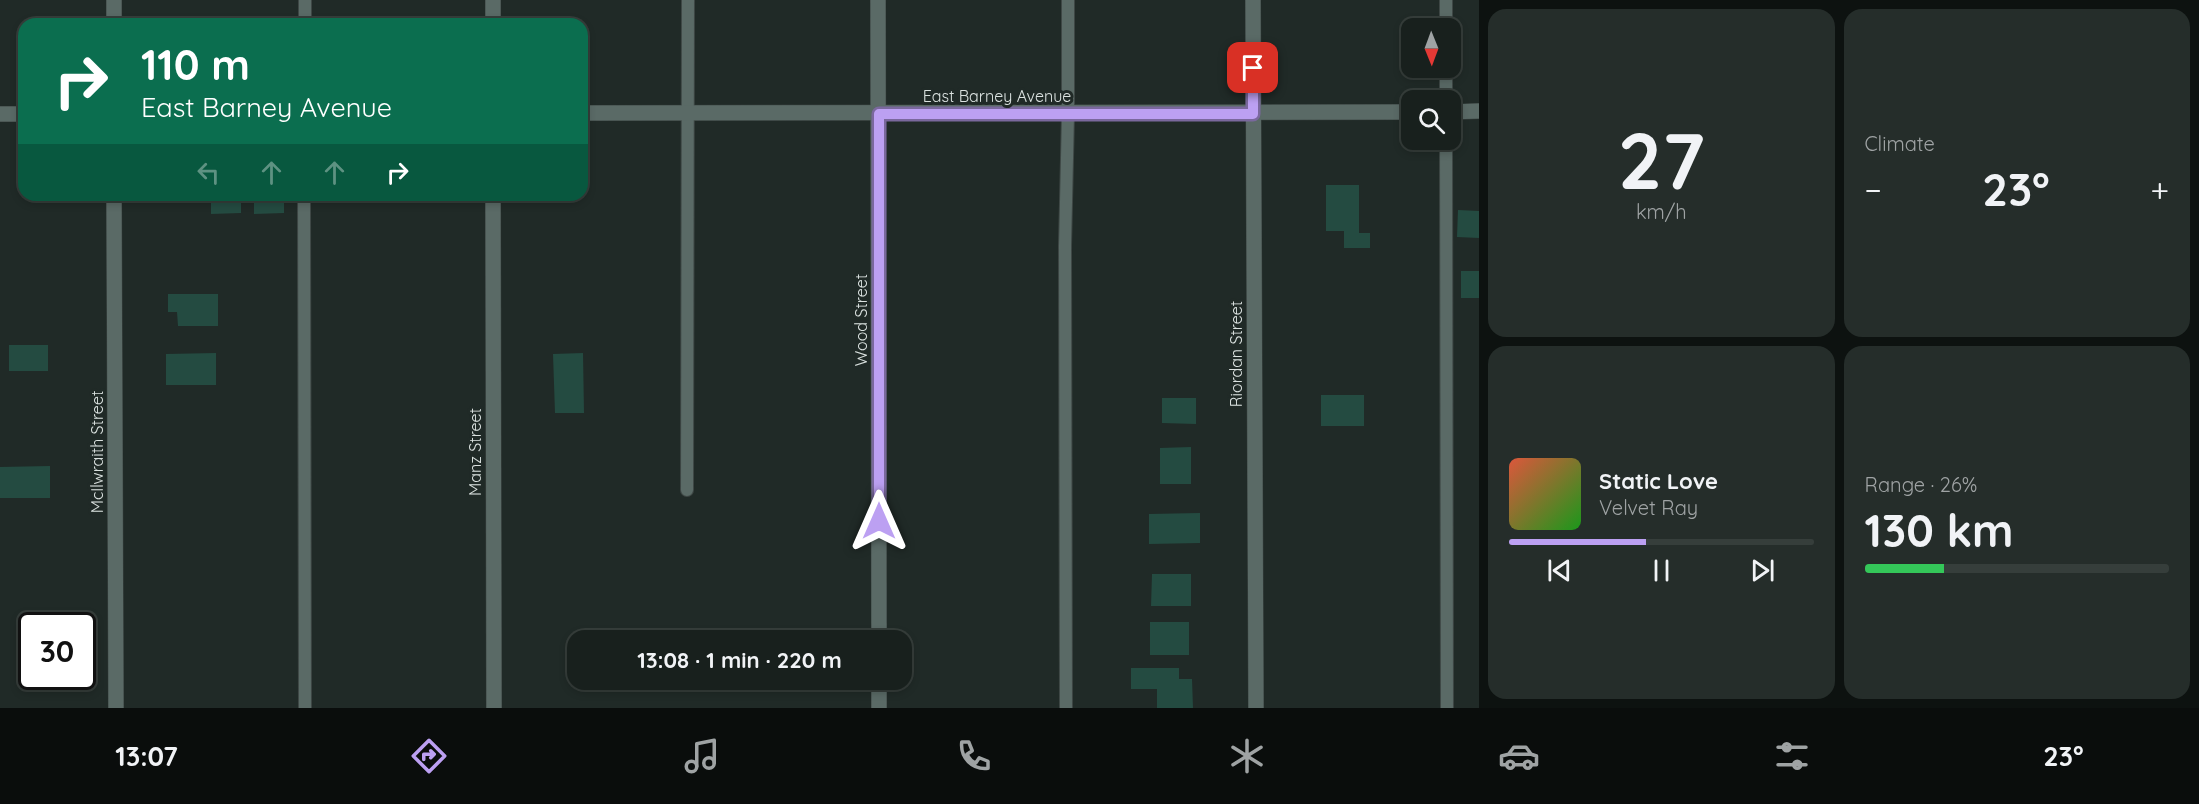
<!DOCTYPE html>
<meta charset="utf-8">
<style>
:root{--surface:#18201d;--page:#252d2a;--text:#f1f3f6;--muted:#9fa3a4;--line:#363e3b;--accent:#bca0f2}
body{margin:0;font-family:Quicksand,sans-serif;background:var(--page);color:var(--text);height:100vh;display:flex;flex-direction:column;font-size:22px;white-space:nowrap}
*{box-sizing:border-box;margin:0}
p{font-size:20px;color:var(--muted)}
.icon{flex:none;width:33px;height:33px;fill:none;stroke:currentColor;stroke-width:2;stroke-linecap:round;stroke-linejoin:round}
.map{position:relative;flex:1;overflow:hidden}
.sheet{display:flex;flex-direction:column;gap:9px;padding:9px;background:#0d1210;width:720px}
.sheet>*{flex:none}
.banner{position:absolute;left:18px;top:18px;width:570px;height:183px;border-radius:18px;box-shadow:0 3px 9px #0003,0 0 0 2px var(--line);background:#0b6e4f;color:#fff;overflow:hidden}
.needle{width:39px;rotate:179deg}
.buttons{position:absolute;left:1401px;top:18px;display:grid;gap:12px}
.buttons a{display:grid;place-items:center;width:60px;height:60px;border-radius:12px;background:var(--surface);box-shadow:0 3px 9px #0003,0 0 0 2px var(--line);font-size:30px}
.speed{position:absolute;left:18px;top:612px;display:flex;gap:12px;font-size:30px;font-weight:700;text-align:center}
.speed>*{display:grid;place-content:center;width:78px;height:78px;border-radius:50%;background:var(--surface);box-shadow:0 3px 9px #0003,0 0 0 2px var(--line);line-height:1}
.speed .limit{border:3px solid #111;border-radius:9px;background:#fff;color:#111}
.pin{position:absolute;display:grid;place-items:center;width:51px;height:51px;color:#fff;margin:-26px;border-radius:12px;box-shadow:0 3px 9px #0006}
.me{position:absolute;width:66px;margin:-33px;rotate:0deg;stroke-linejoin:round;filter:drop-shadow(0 0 4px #0008)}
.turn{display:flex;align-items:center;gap:21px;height:126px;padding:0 24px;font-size:27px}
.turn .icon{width:78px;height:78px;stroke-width:2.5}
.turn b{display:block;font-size:42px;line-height:51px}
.lanes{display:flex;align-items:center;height:57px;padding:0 24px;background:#0003;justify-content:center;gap:30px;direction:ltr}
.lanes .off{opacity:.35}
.big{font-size:45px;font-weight:700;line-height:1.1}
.sheet .tile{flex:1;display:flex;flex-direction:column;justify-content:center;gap:9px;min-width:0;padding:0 21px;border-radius:18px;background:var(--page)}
.sheet .dial{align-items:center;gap:0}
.dial b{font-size:78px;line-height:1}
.song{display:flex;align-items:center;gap:18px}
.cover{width:72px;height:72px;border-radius:9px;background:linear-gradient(135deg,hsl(10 70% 55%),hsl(120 70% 35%))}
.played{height:6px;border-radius:3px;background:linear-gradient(90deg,var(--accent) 45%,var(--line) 45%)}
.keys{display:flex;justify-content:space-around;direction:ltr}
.heat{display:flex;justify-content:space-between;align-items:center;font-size:33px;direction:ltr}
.charge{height:9px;border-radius:4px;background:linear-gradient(90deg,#34c759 26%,var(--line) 0)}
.sheet .tiles{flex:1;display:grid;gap:9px;grid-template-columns:repeat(2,1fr)}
.trip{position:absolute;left:567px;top:630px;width:345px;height:60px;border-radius:18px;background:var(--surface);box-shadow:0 3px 9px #0003,0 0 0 2px var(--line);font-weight:700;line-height:60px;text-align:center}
.tab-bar{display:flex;height:96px;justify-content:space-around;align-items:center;background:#0a0d0c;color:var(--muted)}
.tab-bar .icon{width:42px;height:42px}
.tab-bar .current{color:var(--accent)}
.tab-bar b{font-size:27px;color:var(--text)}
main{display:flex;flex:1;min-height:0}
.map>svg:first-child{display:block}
.building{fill:#244b41}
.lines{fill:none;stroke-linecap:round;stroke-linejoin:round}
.service-casing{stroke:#3e4745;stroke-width:14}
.minor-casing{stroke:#3e4745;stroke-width:16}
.service{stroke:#5a6a66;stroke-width:12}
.minor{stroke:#5a6a66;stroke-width:15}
.route-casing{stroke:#7a689d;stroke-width:15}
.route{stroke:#bca0f2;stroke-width:10}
.labels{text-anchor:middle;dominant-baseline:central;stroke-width:6;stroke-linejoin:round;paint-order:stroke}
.street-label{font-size:16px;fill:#dbe2e0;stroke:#202a27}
</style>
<main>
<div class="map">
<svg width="1479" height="708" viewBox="0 0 1479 708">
<rect width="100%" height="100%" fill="#202a27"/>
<g class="building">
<path d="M1326,185H1359V233H1370V248H1344V231H1326Z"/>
<path d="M211,195H241V213L211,214Z"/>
<path d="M254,195H284V213L254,214Z"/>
<path d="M1458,210L1479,211V238L1457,237Z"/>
<rect x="1461" y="271" width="18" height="27"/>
<path d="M168,294H218V326H178L177,312H168Z"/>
<rect x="9" y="345" width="39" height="26"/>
<path d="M216,353V385H166V354Z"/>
<path d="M583,353L584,413H555L553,354Z"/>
<rect x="1321" y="395" width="43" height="31"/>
<path d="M1162,398H1196V424L1162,423Z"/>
<path d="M1191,447V484H1160V448Z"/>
<path d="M50,466V498H0V467Z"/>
<path d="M1200,513V543L1149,544V514Z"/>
<path d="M1152,574H1191V606H1151Z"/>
<rect x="1150" y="622" width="39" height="33"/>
<path d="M1131,668H1179V679H1192L1193,708H1157V689H1131Z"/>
</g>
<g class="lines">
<g class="service-casing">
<g id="service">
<path d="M1446,0V28"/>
<path d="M305,24V0"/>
<path d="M1446,68V100"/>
<path d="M1446,140L1447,708"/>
<path d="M304,195L305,708"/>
<path d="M687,490L688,0"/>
<path d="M1066,708L1065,246L1068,114V0"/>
</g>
</g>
<g class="minor-casing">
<g id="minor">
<path d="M878,0L879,640"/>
<path d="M1253,0L1256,708"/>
<path d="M114,24V0"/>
<path d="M493,24V0"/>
<path d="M1450,112L1479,111"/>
<path d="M582,113L1412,112"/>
<path d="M0,114H24"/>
<path d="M114,195L116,708"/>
<path d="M493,195L494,708"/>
<path d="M879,680V708"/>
</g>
</g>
<use href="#service" class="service"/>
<use href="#minor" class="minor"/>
</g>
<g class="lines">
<g class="route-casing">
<path id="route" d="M879,521V114H1253V68"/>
</g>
<use href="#route" class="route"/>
</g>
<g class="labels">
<g class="street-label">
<text x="997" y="96">East Barney Avenue</text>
<text transform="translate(861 320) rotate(-90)">Wood Street</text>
<text transform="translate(1236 354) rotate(-90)">Riordan Street</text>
<text transform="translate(97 452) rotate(-90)">McIlwraith Street</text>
<text transform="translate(475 452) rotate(-90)">Manz Street</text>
</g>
</g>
</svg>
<div class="buttons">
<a><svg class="needle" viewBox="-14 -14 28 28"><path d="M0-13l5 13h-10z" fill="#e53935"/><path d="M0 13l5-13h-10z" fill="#9fa3a4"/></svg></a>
<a><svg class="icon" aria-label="search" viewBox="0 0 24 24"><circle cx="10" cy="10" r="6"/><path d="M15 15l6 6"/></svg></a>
</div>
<div class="speed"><div class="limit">30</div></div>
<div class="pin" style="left:1253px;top:68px;background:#d93025"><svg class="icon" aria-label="arrive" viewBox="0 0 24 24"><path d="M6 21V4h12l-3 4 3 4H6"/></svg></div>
<svg class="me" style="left:879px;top:521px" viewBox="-20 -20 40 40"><path d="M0-17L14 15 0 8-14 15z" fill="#bca0f2" stroke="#fff" stroke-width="4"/></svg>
<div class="trip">13:08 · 1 min · 220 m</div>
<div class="banner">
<div class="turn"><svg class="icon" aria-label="right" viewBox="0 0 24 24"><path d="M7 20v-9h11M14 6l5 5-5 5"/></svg><div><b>110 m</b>East Barney Avenue</div></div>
<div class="lanes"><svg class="icon off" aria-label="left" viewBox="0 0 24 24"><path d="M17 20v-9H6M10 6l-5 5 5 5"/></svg><svg class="icon off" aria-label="ahead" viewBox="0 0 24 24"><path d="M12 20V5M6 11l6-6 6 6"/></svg><svg class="icon off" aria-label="ahead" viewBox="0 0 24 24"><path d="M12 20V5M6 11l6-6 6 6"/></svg><svg class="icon" aria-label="right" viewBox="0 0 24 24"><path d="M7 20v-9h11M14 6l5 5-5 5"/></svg></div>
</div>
</div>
<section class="sheet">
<div class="tiles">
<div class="tile dial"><b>27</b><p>km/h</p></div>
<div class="tile"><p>Climate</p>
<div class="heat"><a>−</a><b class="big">23°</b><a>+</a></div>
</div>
<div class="tile">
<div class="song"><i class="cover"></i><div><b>Static Love</b><p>Velvet Ray</p></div></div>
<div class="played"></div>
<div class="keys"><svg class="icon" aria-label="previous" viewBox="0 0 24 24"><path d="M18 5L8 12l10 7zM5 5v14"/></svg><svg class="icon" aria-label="pause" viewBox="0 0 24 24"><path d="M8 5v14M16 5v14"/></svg><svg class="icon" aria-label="next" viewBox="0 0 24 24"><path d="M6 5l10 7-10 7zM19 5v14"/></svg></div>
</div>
<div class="tile"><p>Range · 26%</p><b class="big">130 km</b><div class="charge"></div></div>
</div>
</section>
</main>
<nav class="tab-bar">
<b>13:07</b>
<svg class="icon current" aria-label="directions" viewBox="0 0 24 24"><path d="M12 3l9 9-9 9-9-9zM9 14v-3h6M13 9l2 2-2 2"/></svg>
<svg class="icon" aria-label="music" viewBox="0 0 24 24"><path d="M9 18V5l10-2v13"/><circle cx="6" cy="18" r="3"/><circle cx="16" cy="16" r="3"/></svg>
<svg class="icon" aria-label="phone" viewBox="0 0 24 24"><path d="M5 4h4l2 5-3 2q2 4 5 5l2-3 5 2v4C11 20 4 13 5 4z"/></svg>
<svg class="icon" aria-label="climate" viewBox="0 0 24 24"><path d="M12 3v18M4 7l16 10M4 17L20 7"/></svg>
<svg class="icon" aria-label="car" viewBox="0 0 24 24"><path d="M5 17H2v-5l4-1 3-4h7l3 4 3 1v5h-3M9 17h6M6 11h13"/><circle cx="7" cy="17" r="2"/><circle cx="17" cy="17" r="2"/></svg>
<svg class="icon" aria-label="filters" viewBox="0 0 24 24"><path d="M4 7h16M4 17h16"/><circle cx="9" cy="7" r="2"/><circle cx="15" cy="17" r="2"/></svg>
<b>23°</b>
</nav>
